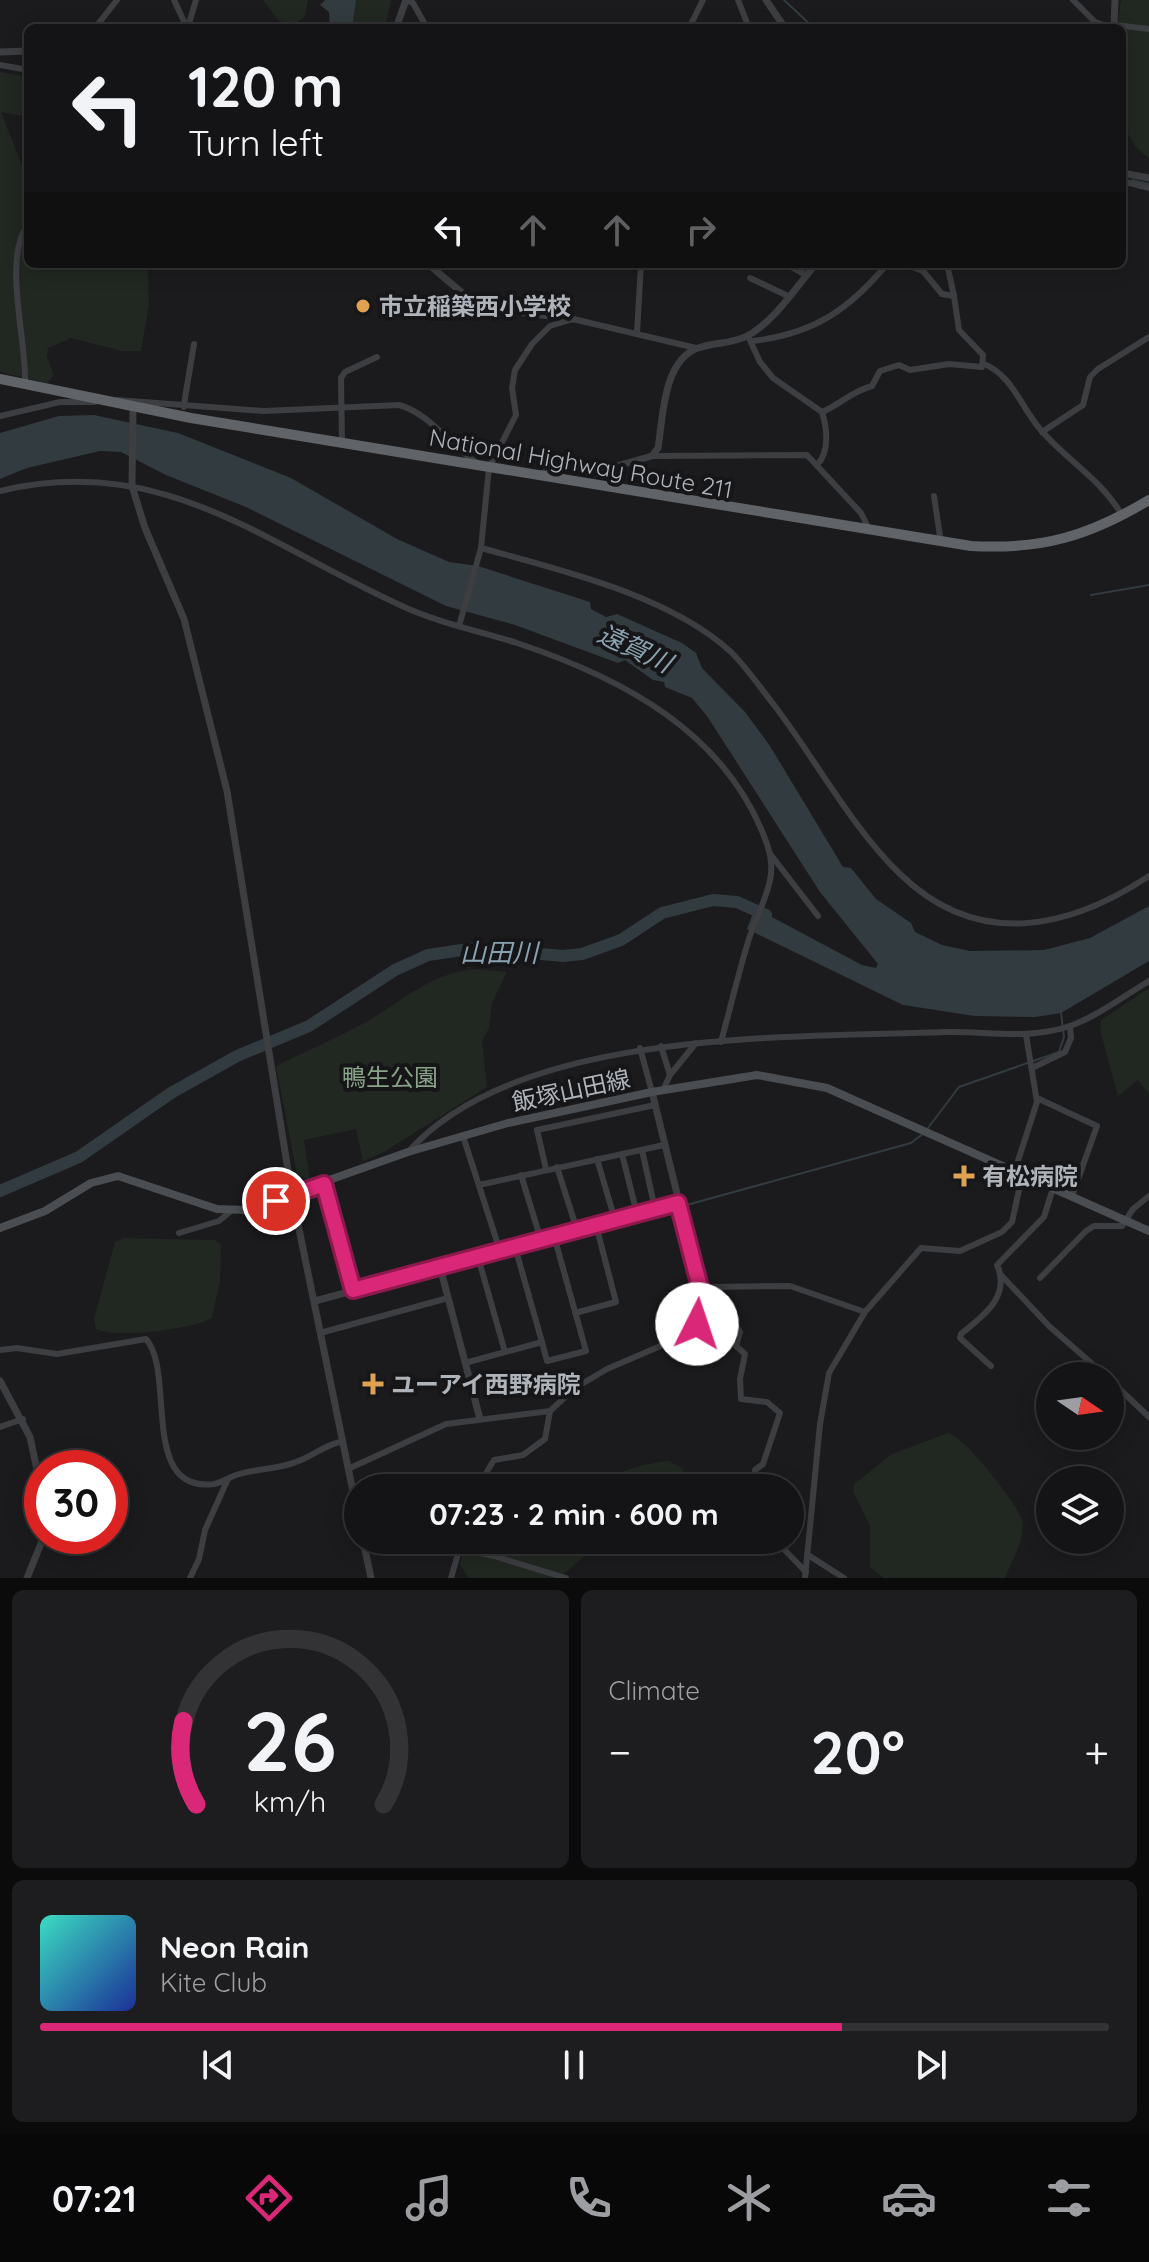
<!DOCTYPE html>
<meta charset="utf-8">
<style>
:root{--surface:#141416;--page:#1d1d1f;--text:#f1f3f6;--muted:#9d9ea1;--line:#333335;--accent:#db2777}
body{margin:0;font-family:Quicksand,"Noto Sans JP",sans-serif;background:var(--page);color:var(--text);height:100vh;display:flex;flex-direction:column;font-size:30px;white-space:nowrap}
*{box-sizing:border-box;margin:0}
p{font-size:26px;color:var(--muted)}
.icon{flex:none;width:44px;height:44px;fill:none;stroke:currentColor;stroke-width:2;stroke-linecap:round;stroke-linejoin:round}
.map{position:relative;height:1578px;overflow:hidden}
.sheet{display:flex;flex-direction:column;gap:12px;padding:12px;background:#0b0b0c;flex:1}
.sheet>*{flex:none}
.banner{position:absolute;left:24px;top:24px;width:1102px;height:244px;border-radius:12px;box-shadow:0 4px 20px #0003,0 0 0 2px var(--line);background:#141416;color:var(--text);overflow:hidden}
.needle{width:52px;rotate:103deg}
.fabs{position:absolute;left:1036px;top:1362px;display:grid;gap:16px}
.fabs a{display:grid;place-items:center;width:88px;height:88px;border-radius:50%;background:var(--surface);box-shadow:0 4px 20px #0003,0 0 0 2px var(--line);font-size:40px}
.speed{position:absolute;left:24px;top:1450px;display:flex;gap:16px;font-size:40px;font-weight:700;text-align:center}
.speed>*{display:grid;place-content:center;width:104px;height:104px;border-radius:50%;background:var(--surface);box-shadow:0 4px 20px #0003,0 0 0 2px var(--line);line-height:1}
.speed .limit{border:12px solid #d22;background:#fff;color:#111}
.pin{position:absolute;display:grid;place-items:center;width:68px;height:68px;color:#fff;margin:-34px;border:4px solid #fff;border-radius:50%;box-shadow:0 2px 8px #0007}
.me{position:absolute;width:88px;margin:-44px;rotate:4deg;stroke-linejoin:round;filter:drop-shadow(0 0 6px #0008)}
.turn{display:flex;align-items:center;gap:28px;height:168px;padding:0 32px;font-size:36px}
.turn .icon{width:104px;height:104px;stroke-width:2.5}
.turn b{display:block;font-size:56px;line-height:68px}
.lanes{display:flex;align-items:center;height:76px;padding:0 32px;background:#0003;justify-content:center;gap:40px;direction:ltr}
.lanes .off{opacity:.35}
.big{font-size:60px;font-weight:700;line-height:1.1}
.sheet .tile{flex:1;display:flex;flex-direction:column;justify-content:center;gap:12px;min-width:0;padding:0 28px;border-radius:12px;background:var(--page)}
.sheet .dial{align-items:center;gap:0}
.dial svg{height:208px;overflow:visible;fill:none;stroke:var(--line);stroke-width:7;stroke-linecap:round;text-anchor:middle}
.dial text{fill:var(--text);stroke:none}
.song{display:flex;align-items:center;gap:24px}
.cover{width:96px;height:96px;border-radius:12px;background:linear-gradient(135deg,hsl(170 70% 55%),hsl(230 70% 35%))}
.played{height:8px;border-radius:4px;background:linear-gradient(90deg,var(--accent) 75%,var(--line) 75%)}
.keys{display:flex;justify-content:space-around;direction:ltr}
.heat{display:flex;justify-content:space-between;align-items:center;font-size:44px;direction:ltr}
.sheet .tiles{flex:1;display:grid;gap:12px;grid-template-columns:1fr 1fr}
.tile:last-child{grid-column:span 2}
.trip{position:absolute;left:344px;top:1474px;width:460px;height:80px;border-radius:40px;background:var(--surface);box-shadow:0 4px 20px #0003,0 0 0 2px var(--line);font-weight:700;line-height:80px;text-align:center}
.dock{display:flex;height:128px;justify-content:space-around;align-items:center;background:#080809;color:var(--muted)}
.dock .icon{width:56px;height:56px}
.dock .selected{color:var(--accent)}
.dock b{font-size:36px;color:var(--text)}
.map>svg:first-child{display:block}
.green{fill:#212721}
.water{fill:#323b40}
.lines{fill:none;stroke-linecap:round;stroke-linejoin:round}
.stream{stroke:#323b40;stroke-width:2}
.river{stroke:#323b40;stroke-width:12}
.minor{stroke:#3c3e41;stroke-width:6}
.tertiary{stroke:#3c3e41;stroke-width:7}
.secondary{stroke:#4a4d51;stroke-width:8}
.trunk{stroke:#606469;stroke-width:10}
.minor-bridge{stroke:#3c3e41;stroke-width:6}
.route-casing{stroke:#8e194d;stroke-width:20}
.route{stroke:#db2777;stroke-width:14}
.poi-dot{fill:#e0a150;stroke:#161618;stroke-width:3}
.labels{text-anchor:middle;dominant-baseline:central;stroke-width:8;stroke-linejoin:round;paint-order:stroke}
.poi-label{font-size:24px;font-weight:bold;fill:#afb4bb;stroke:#161618;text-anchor:start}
.street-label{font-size:24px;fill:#afb4bb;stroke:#161618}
.park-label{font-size:24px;fill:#89a388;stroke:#161618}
.water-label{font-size:26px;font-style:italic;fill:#8aa3b1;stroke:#161618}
</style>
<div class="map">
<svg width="1149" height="1578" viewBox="0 0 1149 1578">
<rect width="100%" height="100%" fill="#1b1b1d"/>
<g class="green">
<path d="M263,0H308L305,16L295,24L279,21Z"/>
<path d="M326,0H391L385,28H337Z"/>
<path d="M1121,0H1149V158C1108,131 1122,71 1122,28H1117Z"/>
<path d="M0,72L28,77V117L1,112L28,181V264H148L149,305L141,351H122L71,338L48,348L47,357L54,375L47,383L0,372Z"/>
<path d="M476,969L507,972L492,1003L489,1028L482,1041L487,1087L384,1152L363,1161L356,1129L304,1140L310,1181L297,1175L276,1066C306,1051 337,1038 366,1022C404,1000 430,973 476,969Z"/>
<path d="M1149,988V1094L1138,1080L1118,1096L1100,1030L1101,1020Z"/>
<path d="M124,1238L215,1240L221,1244L220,1280L212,1318C193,1329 115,1339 96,1329L94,1319L115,1242Z"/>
<path d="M948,1433C966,1438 1016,1503 1023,1521L1021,1541L1005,1578H884L870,1567V1526L853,1491L854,1484L892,1454Z"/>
<path d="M669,1461L683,1469L689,1488H594C617,1471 640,1464 669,1461Z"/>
<path d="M473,1540H671L584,1557L559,1578H469L460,1565L463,1551Z"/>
</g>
<g class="water">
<path d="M325,0H356L352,28H330L329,12L320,5Z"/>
<path d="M94,415L178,433L291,478L397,539L449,562L478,566L590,602L591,609L606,617L617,614L682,643L696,653L702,668L745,712L770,746L843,867L851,868L876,899L911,923L915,932L942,945L970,951L1044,950L1090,938L1149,906V961L1061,1013L1035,1017L975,1016L903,1005L747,929L755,908L862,965L876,968L878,964L820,892L707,716L692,698L665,687L664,682L653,680L625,660L618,663L515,625L446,606L246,507L166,475L121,452L100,451L27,468L0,479V433L59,416Z"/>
</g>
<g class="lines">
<g class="stream">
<path d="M784,0L814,28"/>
<path d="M1132,180L1149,184"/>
<path d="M1091,595L1149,585"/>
<path d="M928,1128L959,1087L1059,1052L1064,1037L1061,1013"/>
<path d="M683,1206L911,1143L924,1133"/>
<path d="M559,1240L677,1208"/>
<path d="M482,1261L553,1241"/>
<path d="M444,1272L476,1263"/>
<path d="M389,1287L438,1274"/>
</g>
<path class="river" d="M0,1191L79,1157L171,1093L237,1056L309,1026L395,970L428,955L476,948L563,956L582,954L621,940L662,913L713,900L737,902L766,915"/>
<g class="minor">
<path d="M174,0L187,28"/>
<path d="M406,0L413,3L427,28"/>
<path d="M738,0L749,28"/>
<path d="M1073,0L1095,22L1112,28"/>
<path d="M1115,25L1149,29"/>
<path d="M188,27L196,0"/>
<path d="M95,28L117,0"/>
<path d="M689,28L703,0"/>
<path d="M0,65L28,70"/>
<path d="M1122,181L1149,188"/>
<path d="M786,264L806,275"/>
<path d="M947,264L954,296"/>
<path d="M750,278L788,296"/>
<path d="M637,333L641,264"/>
<path d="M748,336L760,362L773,378L822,412C827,428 830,452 817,465"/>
<path d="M753,341C813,334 849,310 887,264"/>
<path d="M984,364C1012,375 1021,407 1040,429C1067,461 1099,477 1122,515"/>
<path d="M25,384C27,339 2,260 28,224"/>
<path d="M185,398L194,344"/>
<path d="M117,400L264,411L399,405C429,413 451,446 477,463"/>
<path d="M822,412C841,404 852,391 872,386L880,371L899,365L910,370L949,364L982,367L983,355L959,330L954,296L942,294L923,271L904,264"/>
<path d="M0,416L60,402H95"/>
<path d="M1042,432L1083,405L1090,377L1098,369L1149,337"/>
<path d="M342,443L341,378L345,372L377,357"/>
<path d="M652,456L807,455L861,513L870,531"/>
<path d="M0,491C164,452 264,544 402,606C439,623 479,631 517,643C622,678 727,732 767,844C771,856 773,867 770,880C766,901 754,921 748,942C738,975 730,1009 721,1042"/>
<path d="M934,496L941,543"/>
<path d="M481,548C560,570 669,595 731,652C748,669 762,690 777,709C817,762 853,829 900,874C977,949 1068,930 1149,876"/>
<path d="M459,626L481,548L489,468L516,415L512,388L515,370L532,344L550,326L573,319L696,348"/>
<path d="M771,855L818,916"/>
<path d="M661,1046L670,1075"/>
<path d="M640,1048L652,1092"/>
<path d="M1032,1068L1065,1052L1071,1038L1070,1026"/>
<path d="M663,1090L670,1075L696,1043"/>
<path d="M1037,1098L1097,1126L1072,1196"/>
<path d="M463,1136L500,1251"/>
<path d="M642,1150L655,1209"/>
<path d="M408,1152C518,1028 791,1038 944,1032C987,1031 1029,1040 1070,1026C1098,1016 1124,996 1149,981"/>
<path d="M622,1154L637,1214"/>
<path d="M597,1159L615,1220"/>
<path d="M557,1167L577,1230"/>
<path d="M546,1169L537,1130L655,1105"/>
<path d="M521,1175L541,1240"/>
<path d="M324,1184L353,1290"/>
<path d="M479,1185L664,1145"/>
<path d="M179,1233L219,1221L231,1211"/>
<path d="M515,1247L542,1342"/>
<path d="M478,1257L505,1352"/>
<path d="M1001,1275L1049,1326L1106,1376"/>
<path d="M1040,1278L1086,1231L1094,1226H1122L1133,1209L1149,1196"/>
<path d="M575,1313L616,1302L596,1225"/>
<path d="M700,1316L736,1325L740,1332L736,1346L745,1354L740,1379L741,1399L767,1402L780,1413L763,1464L755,1470L752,1488"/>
<path d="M320,1333L448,1298"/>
<path d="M0,1350L17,1348L57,1354L146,1339C176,1372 139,1494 214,1484C223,1482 228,1478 236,1475C258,1468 280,1470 301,1460C315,1454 326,1445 340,1442"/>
<path d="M465,1363L542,1342L547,1361L586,1351L554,1236"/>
<path d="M991,1366L960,1338L961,1334C983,1316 1011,1297 997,1265L1044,1217L1053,1188"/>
<path d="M1110,1380L1149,1417"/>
<path d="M0,1427L23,1419"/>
<path d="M348,1469L446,1424L550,1411L575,1388L607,1369L693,1332C700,1317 698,1298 710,1287L790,1286L865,1312"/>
<path d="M477,1488L494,1460L523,1455L545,1439L550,1411"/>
<path d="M775,1540L806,1572"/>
<path d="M365,1550L424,1541L494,1556L566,1578"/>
<path d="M808,1555L844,1578"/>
<path d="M190,1578L199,1559L205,1530L227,1481"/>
<path d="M451,1578L462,1540"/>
<path d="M805,1578L820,1424L829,1373L865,1312L921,1248L960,1251L1002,1232L1012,1222L1019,1190L1015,1170L1037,1102L1026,1035"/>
</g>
<g class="tertiary">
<path d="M766,0L785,28"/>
<path d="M396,28L406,0"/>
<path d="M1114,28L1115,0"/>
<path d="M0,52L28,51"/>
<path d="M1122,173L1149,178"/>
<path d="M428,264L479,307L573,319"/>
<path d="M133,407L132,486L145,528L184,619L227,791L292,1195L358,1516"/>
<path d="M539,475L564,465L613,467L652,456L658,448C663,418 663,360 698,348C714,342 732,344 747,336C775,321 795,288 816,264"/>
<path d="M652,1092L702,1295"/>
<path d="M440,1267L480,1419"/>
<path d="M315,1301L678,1203"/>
<path d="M0,1381L30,1437L42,1493"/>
<path d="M363,1540L371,1578"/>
<path d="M27,1578L44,1536"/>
</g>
<path class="secondary" d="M0,1228L45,1211L91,1183L118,1176L217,1209L245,1210L408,1152L508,1123L652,1092L757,1075L827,1088L1149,1231"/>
<path class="trunk" d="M0,379L191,418L971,546C1042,550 1089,536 1149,500"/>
<path class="minor-bridge" d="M184,407L185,398"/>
</g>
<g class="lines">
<g class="route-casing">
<path id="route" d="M276,1201L324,1184L353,1290L678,1203L702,1295L697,1324"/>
</g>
<use href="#route" class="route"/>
</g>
<g class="poi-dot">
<circle cx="363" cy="306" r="8"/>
<path d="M960 1164h8v8h8v8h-8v8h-8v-8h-8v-8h8z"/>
<path d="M369 1372h8v8h8v8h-8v8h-8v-8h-8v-8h8z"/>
</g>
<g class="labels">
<g class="poi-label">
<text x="379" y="306">市立稲築西小学校</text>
<text x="982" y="1176">有松病院</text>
<text x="391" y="1384">ユーアイ西野病院</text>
</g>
<g class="street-label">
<text transform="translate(581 463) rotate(10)">National Highway Route 211</text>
<text transform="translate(571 1090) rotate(-12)">飯塚山田線</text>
</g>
<g class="park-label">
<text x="390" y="1077">鴨生公園</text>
</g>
<g class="water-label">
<text transform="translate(635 648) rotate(25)">遠賀川</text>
<text x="499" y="952">山田川</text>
</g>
</g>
</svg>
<div class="fabs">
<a><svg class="needle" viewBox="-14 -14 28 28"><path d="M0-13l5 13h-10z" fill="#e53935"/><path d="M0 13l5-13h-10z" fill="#9d9ea1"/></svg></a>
<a><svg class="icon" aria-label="layers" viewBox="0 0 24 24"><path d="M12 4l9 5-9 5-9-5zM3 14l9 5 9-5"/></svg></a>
</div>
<div class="speed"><div class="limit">30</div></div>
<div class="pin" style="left:276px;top:1201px;background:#d93025"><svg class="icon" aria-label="arrive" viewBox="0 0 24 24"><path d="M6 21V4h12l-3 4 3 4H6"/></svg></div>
<svg class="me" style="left:697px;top:1324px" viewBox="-20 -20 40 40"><circle r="19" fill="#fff"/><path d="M0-13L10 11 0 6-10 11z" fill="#db2777"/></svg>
<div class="trip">07:23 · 2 min · 600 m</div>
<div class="banner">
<div class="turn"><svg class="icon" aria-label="left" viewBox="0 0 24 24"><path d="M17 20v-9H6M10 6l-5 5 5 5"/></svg><div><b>120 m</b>Turn left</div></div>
<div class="lanes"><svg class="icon" aria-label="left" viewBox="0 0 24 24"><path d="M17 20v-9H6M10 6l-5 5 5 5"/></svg><svg class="icon off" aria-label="ahead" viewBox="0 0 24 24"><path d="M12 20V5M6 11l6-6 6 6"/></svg><svg class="icon off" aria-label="ahead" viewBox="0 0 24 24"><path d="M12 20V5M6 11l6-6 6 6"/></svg><svg class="icon off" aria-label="right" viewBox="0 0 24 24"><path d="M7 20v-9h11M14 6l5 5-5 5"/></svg></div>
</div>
</div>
<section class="sheet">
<div class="tiles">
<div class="tile dial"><svg viewBox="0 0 100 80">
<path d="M14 69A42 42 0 1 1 86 69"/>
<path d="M14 69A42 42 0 0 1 9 37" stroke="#db2777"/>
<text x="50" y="56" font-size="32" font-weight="700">26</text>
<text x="50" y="72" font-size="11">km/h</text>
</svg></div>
<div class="tile"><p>Climate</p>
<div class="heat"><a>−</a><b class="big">20°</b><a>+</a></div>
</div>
<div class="tile">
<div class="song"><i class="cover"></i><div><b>Neon Rain</b><p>Kite Club</p></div></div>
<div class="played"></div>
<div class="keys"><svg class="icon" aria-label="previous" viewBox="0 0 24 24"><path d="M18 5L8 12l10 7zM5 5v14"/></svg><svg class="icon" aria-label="pause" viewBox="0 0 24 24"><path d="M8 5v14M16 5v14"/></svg><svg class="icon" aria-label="next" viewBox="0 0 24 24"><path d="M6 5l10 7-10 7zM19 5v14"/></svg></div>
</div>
</div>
</section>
<nav class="dock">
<b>07:21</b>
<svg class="icon selected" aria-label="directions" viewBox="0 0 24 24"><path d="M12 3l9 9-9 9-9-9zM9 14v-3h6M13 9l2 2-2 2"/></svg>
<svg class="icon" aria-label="music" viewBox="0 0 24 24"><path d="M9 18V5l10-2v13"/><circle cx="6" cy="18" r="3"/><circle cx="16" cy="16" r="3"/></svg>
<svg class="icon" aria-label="phone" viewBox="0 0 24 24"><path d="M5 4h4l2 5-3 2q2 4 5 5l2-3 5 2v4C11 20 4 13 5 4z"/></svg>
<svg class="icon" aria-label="climate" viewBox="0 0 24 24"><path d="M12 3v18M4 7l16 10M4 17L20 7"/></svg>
<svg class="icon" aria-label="car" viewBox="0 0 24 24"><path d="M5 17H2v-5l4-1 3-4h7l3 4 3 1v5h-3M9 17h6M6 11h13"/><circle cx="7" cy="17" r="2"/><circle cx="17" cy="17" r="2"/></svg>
<svg class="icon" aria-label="filters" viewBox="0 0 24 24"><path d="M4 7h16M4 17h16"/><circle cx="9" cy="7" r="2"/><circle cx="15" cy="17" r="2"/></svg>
</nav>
